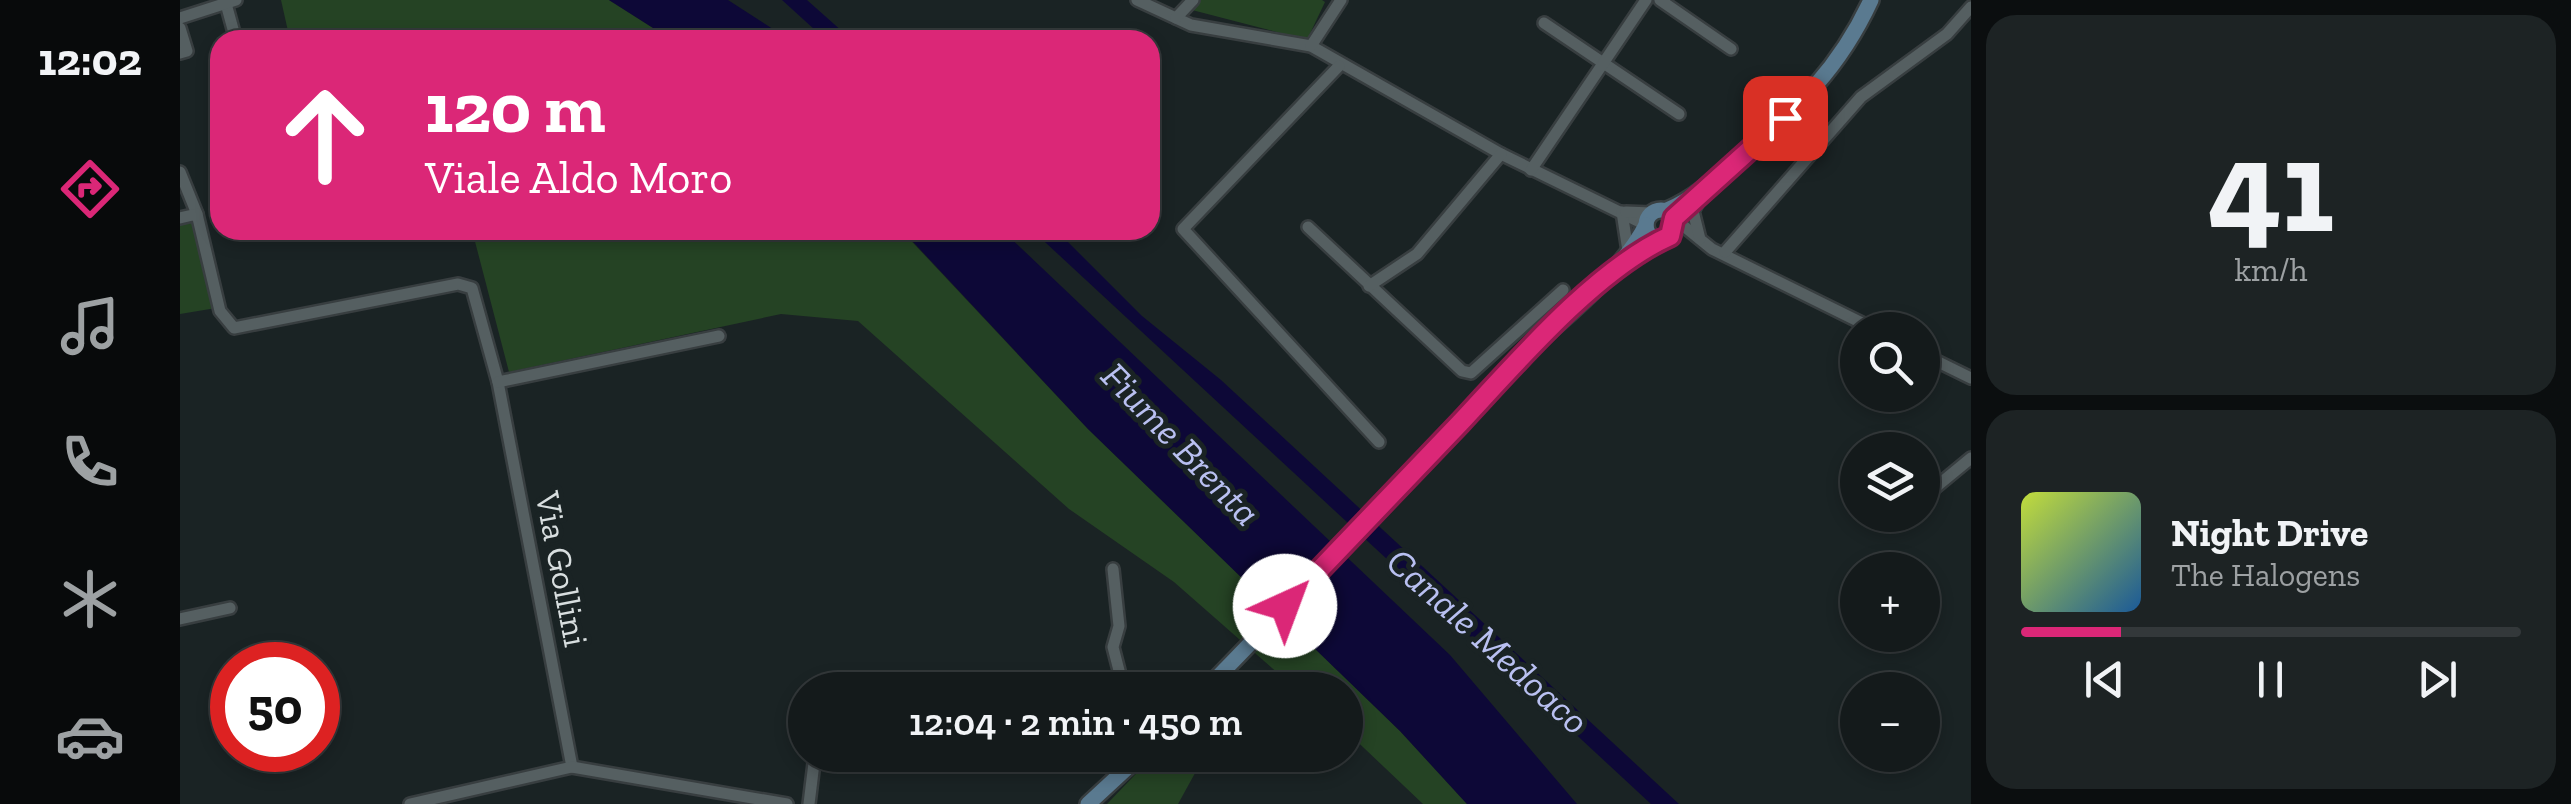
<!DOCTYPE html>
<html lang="it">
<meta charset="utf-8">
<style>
:root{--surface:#141a1b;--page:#1d2324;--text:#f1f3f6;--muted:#9da1a3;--line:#33383a;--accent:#db2777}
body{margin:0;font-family:"Zilla Slab",serif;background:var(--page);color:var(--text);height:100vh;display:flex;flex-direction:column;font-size:38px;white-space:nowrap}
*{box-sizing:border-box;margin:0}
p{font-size:32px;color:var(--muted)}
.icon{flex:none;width:55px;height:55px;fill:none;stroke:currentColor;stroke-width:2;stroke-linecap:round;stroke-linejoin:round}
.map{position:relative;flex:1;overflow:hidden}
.drawer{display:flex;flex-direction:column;gap:15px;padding:15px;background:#0b0e0f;width:600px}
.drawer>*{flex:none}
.banner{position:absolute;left:30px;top:30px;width:950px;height:210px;border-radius:30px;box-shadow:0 5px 15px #0003,0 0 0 2px var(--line);background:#db2777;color:#fff;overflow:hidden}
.buttons{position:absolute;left:1660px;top:312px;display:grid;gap:20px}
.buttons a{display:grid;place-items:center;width:100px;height:100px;border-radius:50%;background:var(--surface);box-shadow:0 5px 15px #0003,0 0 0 2px var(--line);font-size:50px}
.speed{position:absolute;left:30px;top:642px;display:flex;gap:20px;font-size:50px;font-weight:700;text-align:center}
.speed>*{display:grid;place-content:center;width:130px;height:130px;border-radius:50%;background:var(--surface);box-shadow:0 5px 15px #0003,0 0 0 2px var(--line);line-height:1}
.speed .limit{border:15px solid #d22;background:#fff;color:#111}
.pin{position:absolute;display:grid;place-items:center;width:85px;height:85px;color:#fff;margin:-42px;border-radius:20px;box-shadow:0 5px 15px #0006}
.me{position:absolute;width:110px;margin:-55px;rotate:43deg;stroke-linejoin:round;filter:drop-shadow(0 0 8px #0008)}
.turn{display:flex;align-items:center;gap:35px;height:210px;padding:0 50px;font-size:45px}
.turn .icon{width:130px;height:130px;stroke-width:2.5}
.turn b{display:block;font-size:70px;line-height:85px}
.drawer .tile{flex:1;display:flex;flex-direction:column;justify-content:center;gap:15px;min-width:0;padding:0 35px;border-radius:30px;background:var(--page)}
.drawer .dial{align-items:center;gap:0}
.dial b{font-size:130px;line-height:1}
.song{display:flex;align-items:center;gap:30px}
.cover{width:120px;height:120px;border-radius:15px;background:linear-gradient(135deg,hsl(70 70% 55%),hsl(210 70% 35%))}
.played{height:10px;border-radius:5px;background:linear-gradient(90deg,var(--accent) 20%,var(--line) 20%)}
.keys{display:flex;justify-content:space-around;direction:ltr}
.trip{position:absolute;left:608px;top:672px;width:575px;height:100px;border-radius:50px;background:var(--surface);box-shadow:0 5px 15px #0003,0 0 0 2px var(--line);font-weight:600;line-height:100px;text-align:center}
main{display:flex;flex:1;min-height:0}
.menu{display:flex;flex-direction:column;width:180px;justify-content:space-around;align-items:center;background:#080a0b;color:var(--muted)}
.menu .icon{width:70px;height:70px}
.menu .active{color:var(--accent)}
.menu b{font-size:45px;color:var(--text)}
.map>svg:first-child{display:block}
.green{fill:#254324}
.water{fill:#0d0837}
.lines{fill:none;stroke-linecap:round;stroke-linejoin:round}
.street-casing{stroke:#383e40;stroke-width:16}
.secondary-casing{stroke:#383e40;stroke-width:20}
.street{stroke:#555f61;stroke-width:11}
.secondary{stroke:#5a7a90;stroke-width:15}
.route-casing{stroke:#8e194d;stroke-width:25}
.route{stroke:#db2777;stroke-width:18}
.labels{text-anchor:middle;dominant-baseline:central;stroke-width:10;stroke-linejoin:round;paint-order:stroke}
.street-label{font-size:35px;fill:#d8dedf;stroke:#1a2324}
.water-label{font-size:38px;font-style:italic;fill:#b9c0f1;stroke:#1a2324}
</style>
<main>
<nav class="menu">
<b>12:02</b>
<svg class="icon active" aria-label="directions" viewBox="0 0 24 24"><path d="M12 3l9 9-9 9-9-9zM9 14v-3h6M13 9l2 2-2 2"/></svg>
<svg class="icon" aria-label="music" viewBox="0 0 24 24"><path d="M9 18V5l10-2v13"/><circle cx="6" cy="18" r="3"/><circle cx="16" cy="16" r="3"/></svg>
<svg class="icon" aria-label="phone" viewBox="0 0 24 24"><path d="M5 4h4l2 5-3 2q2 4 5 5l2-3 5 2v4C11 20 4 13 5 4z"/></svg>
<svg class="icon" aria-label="climate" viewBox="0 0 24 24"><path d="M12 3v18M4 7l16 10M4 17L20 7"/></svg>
<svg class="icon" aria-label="car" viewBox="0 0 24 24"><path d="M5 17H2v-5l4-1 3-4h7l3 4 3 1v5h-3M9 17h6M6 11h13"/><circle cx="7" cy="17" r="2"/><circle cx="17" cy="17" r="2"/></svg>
</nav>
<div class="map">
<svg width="1791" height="804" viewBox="0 0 1791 804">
<rect width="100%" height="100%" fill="#1a2324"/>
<g class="green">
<path d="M101,0H429L492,40H110Z"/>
<path d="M1021,0H1142L1145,2L1127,40L1012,10Z"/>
<path d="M14,222L36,308L0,314V225Z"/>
<path d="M292,230H721L908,429L1220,731L1287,804H1243L1165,730V690H1117L994,582L889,509L678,321L601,314L329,372Z"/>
<path d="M974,755H1025L998,804H927Z"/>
</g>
<g class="water">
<path d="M429,0H548L610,40H492Z"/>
<path d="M602,0H627L672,40H646Z"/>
<path d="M722,230H822L1270,655L1397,804H1287L1220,731L908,429Z"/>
<path d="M852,230H876L962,316L1041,380L1499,804H1471Z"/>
</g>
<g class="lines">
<g class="street-casing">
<g id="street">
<path d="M45,0L56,40"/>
<path d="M957,0L1011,25L1131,46L1321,154L1466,225"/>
<path d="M1480,0L1551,49"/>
<path d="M0,18L56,0"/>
<path d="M996,18L1013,0"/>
<path d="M1364,23L1499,114"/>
<path d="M0,28L7,51L0,53"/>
<path d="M1131,46L1161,0"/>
<path d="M1159,66L1003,229L1199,442"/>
<path d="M1351,170L1466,0"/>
<path d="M0,172L17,214"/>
<path d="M1442,212L1448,251"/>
<path d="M1446,212L1471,213"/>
<path d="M0,218L17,214L40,311L54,328L278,284L292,288L318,382L392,767"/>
<path d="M1495,219L1532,249L1696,330"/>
<path d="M1128,227L1282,371L1291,373L1383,290"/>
<path d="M1520,239L1513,211L1521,197"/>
<path d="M1545,252L1681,97L1767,34L1791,7"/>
<path d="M1189,286L1237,254L1321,154"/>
<path d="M1742,354L1791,378"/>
<path d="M318,382L539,336"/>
<path d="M1751,491L1791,458"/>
<path d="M933,569L939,626L933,647L944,690"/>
<path d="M0,619L50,608"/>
<path d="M230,804L392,767L607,804"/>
<path d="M629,804L635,755"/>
</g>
</g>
<g class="secondary-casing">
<g id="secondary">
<circle cx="1481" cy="225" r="15"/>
<path d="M1487,210C1515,199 1540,175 1562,155C1619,106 1659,69 1691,0"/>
<path d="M1025,690C1130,583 1232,472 1336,364C1378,319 1437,280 1466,225"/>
<path d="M908,804L961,755"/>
</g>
</g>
<use href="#street" class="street"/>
<use href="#secondary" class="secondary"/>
</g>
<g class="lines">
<g class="route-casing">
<path id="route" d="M1105,606C1163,545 1222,484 1280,423C1337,362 1416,269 1490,236L1494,218L1605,118"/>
</g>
<use href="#route" class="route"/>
</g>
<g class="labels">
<g class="street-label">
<text transform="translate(382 569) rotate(79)">Via Gollini</text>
</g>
<g class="water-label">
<text transform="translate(1001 444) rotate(46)">Fiume Brenta</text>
<text transform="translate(1308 641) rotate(42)">Canale Medoaco</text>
</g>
</g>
</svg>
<div class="buttons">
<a><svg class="icon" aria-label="search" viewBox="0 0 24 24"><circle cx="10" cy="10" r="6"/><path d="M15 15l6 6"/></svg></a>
<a><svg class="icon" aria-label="layers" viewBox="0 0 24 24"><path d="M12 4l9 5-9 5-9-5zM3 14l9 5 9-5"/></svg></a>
<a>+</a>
<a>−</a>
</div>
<div class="speed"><div class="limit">50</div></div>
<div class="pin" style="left:1605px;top:118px;background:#d93025"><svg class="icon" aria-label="arrive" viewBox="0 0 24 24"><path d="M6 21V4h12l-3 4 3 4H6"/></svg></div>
<svg class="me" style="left:1105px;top:606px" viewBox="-20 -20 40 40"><circle r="19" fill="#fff"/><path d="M0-13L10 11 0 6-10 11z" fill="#db2777"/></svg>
<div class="trip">12:04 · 2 min · 450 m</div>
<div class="banner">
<div class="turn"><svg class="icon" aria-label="ahead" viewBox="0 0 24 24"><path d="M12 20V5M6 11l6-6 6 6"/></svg><div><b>120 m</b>Viale Aldo Moro</div></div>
</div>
</div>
<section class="drawer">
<div class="tile dial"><b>41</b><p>km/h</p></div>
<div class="tile">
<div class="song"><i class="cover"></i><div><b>Night Drive</b><p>The Halogens</p></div></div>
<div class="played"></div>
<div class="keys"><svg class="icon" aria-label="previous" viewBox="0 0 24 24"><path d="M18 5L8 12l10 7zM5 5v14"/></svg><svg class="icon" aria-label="pause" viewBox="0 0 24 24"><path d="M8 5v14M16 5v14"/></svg><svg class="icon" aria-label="next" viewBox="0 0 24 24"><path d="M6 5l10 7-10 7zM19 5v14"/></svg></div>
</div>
</section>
</main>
